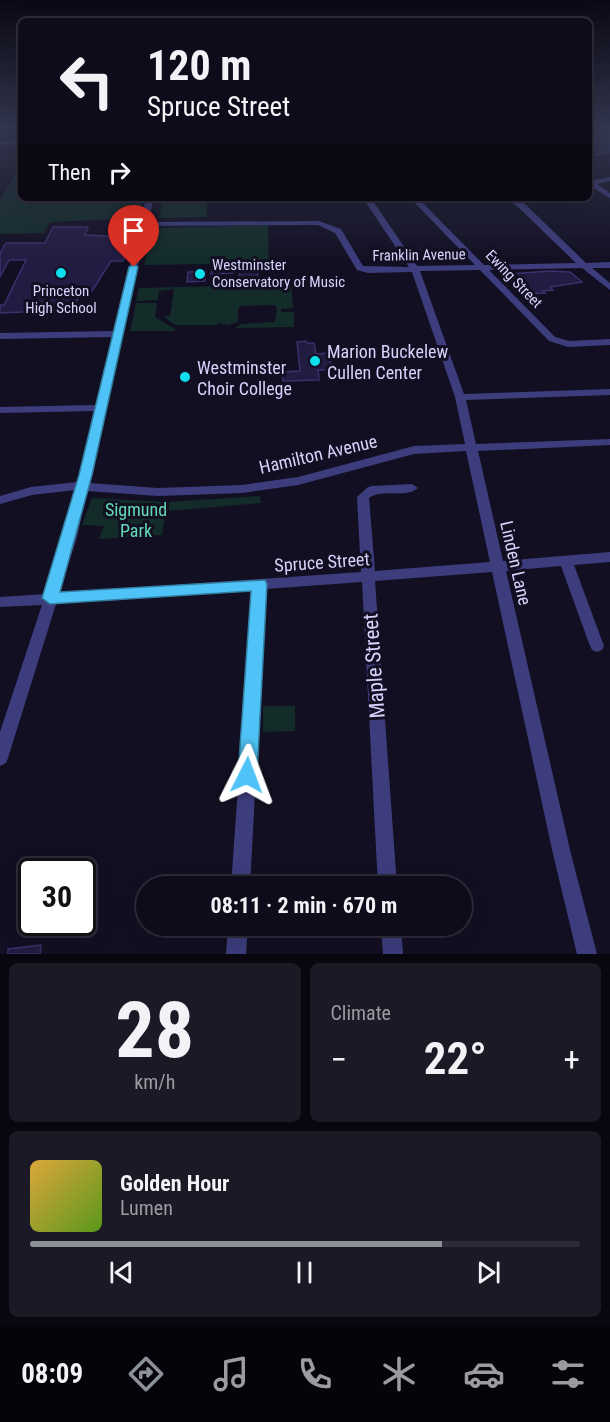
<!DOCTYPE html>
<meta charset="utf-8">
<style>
:root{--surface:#0e0b1a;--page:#1c1927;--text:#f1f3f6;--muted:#9b9ba2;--line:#2e2b39;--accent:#8c9099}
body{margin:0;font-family:"Roboto Condensed",sans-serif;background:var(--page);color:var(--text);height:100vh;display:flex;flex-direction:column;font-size:22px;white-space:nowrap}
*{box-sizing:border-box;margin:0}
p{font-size:20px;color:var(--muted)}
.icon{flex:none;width:33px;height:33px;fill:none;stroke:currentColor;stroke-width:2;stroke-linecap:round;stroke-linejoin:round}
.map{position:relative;height:954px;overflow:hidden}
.drawer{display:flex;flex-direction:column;gap:9px;padding:9px;background:#08060e;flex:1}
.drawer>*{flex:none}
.guide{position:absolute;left:18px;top:18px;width:574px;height:183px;border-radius:9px;box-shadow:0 6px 24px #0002,0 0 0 2px var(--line);background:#0e0b1a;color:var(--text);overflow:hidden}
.speed{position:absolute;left:18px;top:858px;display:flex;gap:12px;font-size:30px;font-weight:700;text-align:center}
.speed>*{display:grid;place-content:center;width:78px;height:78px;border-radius:50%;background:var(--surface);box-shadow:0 6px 24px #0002,0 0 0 2px var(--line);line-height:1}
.speed .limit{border:3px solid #111;border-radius:9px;background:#fff;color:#111}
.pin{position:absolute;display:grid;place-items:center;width:51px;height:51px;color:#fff;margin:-62px -26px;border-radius:50% 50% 50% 0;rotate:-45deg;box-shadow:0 0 6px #0007}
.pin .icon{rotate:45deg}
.me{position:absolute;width:66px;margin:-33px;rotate:3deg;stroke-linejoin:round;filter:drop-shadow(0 0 4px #0008)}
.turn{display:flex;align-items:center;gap:21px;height:126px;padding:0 30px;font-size:27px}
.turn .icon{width:78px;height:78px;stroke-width:2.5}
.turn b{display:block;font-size:42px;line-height:51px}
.then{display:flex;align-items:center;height:57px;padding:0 30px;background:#0003;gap:12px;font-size:22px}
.big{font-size:45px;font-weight:700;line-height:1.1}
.drawer .widget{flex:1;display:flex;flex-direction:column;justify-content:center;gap:9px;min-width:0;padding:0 21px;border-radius:9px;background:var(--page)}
.drawer .dial{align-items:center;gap:0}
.dial b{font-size:78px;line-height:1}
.song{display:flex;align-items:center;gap:18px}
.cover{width:72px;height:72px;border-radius:9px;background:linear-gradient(135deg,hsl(40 70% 55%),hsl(90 70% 35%))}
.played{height:6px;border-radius:3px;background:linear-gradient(90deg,var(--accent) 75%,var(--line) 75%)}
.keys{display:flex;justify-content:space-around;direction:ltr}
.heat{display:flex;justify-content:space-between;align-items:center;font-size:33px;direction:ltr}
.drawer .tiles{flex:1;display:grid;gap:9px;grid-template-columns:1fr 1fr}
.widget:last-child{grid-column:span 2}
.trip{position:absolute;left:136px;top:876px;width:336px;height:60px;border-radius:30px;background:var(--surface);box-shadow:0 6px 24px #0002,0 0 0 2px var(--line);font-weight:700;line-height:60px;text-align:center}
.tabs{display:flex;height:96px;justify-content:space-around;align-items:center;background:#06040a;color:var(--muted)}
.tabs .icon{width:42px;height:42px}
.tabs .selected{color:var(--accent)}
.tabs b{font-size:27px;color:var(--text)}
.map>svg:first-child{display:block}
.green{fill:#132c2a}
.building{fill:#231c42;stroke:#3a306c;stroke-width:1.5}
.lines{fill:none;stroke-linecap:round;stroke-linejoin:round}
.minor{fill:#3d3d7e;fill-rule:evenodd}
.route{fill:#4fc3f7;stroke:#337fa1;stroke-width:1.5}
.poi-dot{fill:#0edeed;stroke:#120f22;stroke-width:2}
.labels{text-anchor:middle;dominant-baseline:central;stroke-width:6;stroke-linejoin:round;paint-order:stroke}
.far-street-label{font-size:15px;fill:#d6d3fc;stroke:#120f22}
.far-poi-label{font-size:15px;fill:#d6d3fc;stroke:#120f22;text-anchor:start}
.poi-label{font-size:18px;fill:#d6d3fc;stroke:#120f22;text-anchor:start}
.street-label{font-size:18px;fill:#d6d3fc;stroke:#120f22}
.park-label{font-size:18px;fill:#63d8b7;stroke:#120f22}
.near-street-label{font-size:21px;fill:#d6d3fc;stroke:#120f22}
</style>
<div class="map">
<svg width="610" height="954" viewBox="0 0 610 954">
<rect width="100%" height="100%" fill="#120f22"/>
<g class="green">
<path d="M21,165V198H143L137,218L50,222L44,233L0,234V200Z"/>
<path d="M163,198H208L206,217L159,218Z"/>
<path d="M268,225L269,263L144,265L153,228Z"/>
<path d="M276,282L291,283L293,308L281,309V312H294V327L235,328L241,324L275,322L277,307L273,305L242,306L238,308V322L228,325L218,323V325H175L163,316H170L174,289L159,291L158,300L136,301L139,288L262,285Z"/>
<path d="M136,303H157L155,317L175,329L174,331H130Z"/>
<path d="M260,496L261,503L166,511L162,535L99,539L104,526L82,525L92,498L168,502Z"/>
<path d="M263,706H295V731L263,732Z"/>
</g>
<g class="building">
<path d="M610,130V152L590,156V131Z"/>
<path d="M53,227H88L85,235L124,237L117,243L128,244L123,261H111L92,291H81L77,301H72L68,314H56L60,302L39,311L25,307L23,312L0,313V305H4L26,260H9L0,277V254L4,246L6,243H45Z"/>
<path d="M233,265V273L211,274L213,266Z"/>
<path d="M240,270H258L257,280L239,281Z"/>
<path d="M206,271L205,281L187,282L188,272Z"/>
<path d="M550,271L570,272L582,282L550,287L553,290L543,291L545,293L525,294L508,274Z"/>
<path d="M306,341L307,343H314L316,354L329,353L332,370H318L319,380L283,381L282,372L300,371L297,342Z"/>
<path d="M41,945L40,954H8V949Z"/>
</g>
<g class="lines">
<g class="minor">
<path d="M21,140V144L0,145V141Z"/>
<path d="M610,177V181L597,184L610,193V198L590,186V181Z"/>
<path d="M146,198H154L148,222L319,221L341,229L363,266L409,267L363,198H371L417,266L475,265L410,198H418L484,265L576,263L517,206L505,198H514L523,202L586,263L610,262V268H592L610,283V290L582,268L489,270L555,337L569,341L610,339V345L568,347L549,341L480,270L420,271L464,394L610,389V395L466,400L476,444L610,439V445L478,451L503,561L610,552V562L574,565L604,646L602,650L597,652L592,650L590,646L561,566L506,571L571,854L597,954H577L553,854L492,572L375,581L397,886H378L362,582L266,589L250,886H231L252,590L56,604L8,758L6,763L0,766V732L42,605L0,607V597L45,594L63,537L75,490L32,495L0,504V496L31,487L77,482L94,411L0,413V407L96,405L112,337L0,339V333L114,331ZM318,225L335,233L357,270L368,273L412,272L455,397L465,444L414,446L298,477L242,485L158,488L89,483L147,226ZM466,451L490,562L375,571L369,498C383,488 406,499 418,488L412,484L372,486L368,487L357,497L361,572L59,593L77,537L87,491L158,496L242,493L298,485L414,454Z"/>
<path d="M228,926H248L246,954H226Z"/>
<path d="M381,926H401L403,954H383Z"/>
</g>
</g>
<linearGradient id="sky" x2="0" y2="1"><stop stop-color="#0a0813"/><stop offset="0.49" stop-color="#33374f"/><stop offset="1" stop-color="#33374f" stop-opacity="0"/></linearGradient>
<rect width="610" height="262" fill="url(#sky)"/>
<path class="route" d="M134,264L138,267L92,475L60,592L265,580L267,584L257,775L254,781L247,784L240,781L238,775L251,591L50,604L42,598L79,475L129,267Z"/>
<g class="poi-dot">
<circle cx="61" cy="273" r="6"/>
<circle cx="200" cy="274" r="6"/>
<circle cx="315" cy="361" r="6"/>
<circle cx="185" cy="377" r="6"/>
</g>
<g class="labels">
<g class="far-street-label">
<text transform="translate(419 255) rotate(-1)">Franklin Avenue</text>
<text transform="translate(514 279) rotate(46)">Ewing Street</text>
</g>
<g class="far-poi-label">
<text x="212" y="265">Westminster<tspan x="212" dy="17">Conservatory of Music</tspan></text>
<text x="61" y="291" text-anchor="middle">Princeton<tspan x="61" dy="17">High School</tspan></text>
</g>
<g class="poi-label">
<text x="327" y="351">Marion Buckelew<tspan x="327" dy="21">Cullen Center</tspan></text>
<text x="197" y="367">Westminster<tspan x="197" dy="21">Choir College</tspan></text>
</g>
<g class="street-label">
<text transform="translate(318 454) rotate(-13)">Hamilton Avenue</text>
<text transform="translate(322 562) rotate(-4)">Spruce Street</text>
<text transform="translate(516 563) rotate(77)">Linden Lane</text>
</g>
<g class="park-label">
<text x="136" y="509">Sigmund<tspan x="136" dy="21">Park</tspan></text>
</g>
<g class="near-street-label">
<text transform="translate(374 666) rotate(-94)">Maple Street</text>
</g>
</g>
</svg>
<div class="speed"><div class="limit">30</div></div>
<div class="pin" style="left:134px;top:267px;background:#d93025"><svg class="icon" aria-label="arrive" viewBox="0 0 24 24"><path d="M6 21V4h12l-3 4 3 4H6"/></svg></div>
<svg class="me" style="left:247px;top:775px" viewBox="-20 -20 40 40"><path d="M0-17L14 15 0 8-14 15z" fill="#4fc3f7" stroke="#fff" stroke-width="4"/></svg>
<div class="trip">08:11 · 2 min · 670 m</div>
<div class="guide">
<div class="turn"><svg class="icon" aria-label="left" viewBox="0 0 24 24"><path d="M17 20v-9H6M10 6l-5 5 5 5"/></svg><div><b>120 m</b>Spruce Street</div></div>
<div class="then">Then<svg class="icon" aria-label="right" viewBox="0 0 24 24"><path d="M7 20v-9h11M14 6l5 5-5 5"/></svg></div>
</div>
</div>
<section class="drawer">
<div class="tiles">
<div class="widget dial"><b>28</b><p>km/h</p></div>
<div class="widget"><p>Climate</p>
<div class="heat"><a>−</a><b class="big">22°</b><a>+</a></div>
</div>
<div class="widget">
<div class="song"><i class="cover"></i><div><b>Golden Hour</b><p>Lumen</p></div></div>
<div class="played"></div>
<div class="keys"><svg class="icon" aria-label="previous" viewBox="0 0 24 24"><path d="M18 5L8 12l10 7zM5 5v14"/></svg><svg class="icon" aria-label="pause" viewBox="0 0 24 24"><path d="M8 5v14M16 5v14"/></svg><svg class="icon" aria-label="next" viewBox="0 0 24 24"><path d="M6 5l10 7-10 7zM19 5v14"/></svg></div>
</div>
</div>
</section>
<nav class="tabs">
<b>08:09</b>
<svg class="icon selected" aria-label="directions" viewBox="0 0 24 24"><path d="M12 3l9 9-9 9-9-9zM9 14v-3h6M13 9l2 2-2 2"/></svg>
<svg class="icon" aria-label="music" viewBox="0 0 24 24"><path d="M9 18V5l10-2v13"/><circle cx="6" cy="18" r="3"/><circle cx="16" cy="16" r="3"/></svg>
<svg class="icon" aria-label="phone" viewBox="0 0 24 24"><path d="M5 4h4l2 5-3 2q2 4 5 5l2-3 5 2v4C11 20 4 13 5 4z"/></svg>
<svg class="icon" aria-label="climate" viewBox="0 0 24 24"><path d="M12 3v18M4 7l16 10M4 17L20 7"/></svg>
<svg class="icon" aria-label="car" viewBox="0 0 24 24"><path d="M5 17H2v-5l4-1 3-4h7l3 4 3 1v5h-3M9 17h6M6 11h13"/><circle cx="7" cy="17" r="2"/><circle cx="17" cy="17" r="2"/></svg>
<svg class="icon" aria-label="filters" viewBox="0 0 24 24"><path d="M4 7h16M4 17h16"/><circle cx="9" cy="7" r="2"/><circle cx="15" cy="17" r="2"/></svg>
</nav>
